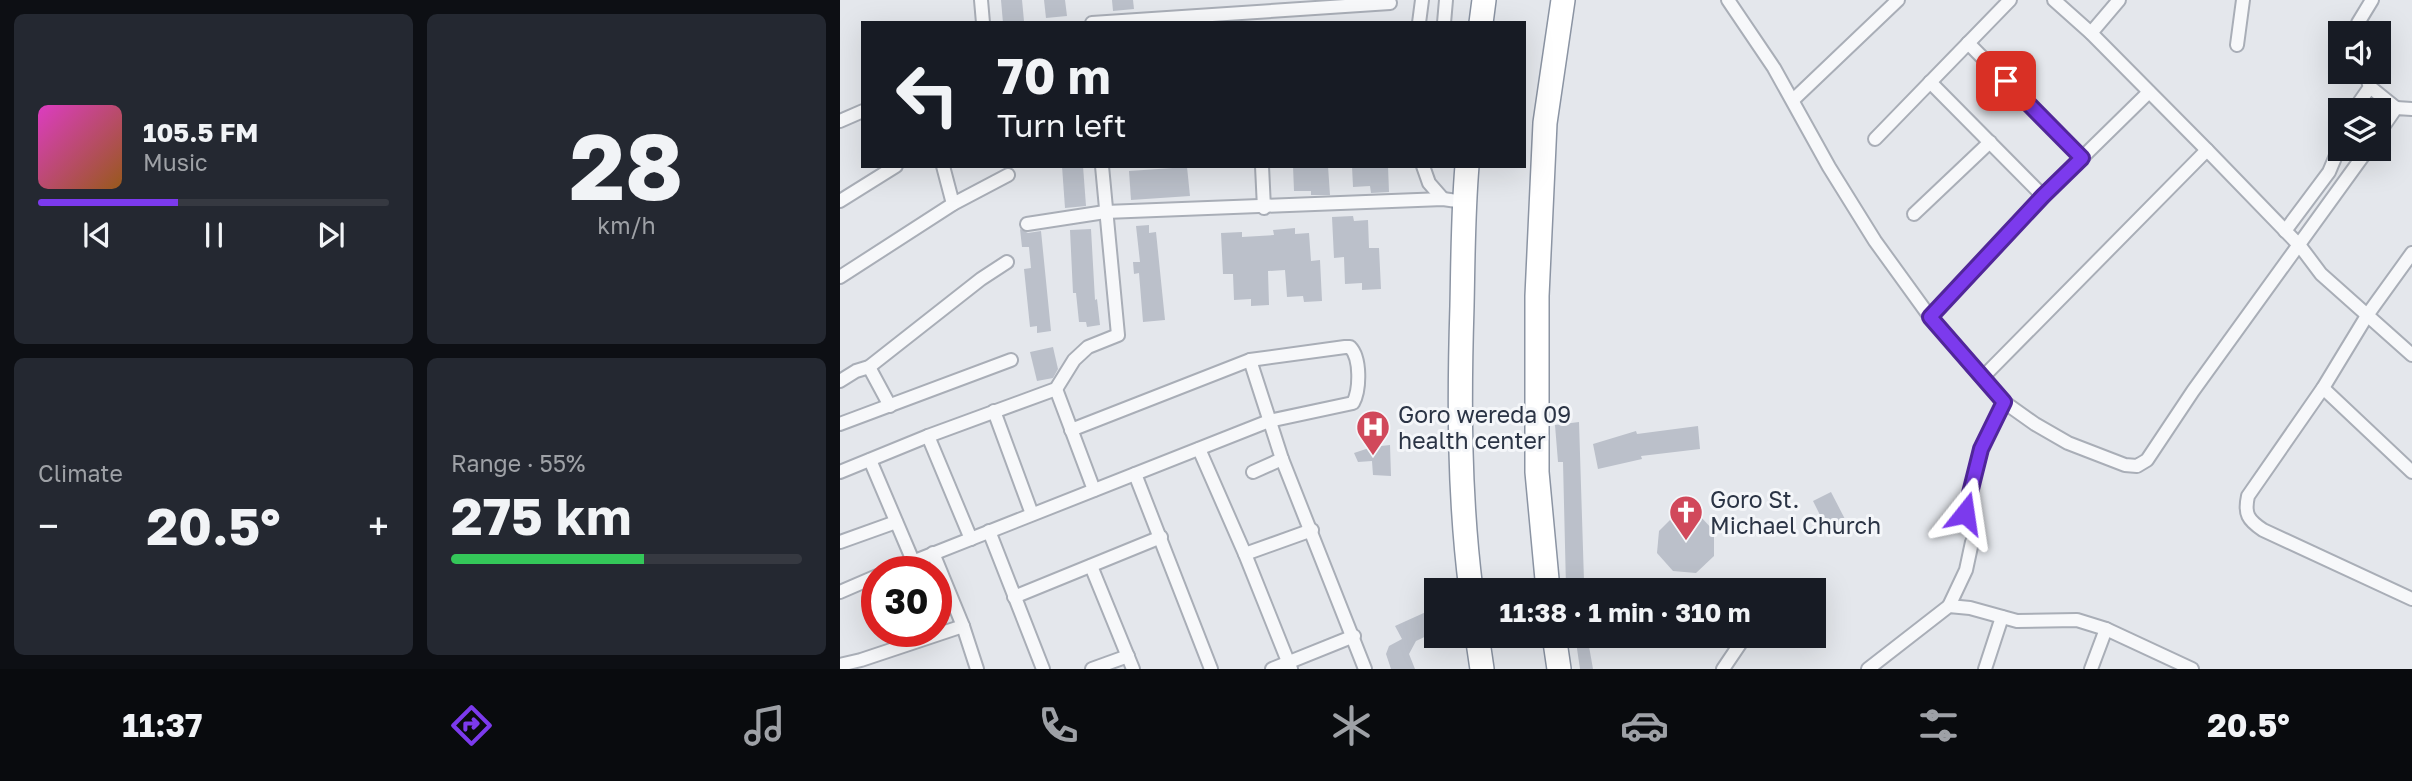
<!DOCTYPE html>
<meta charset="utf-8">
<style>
:root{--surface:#171b24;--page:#242831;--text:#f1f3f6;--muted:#9ea1a6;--line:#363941;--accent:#7c3aed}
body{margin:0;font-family:"Golos Text",sans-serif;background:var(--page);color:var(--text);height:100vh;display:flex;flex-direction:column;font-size:26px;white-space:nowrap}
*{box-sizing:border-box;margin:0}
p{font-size:23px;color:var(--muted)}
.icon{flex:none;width:38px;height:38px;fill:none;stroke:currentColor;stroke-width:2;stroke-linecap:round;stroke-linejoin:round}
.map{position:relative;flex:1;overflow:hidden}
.panel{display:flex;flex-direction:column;gap:14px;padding:14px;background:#0d0f14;width:840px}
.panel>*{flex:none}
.guide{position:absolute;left:21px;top:21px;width:665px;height:147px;border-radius:0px;box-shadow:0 7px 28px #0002;background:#171b24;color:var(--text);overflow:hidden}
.buttons{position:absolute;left:1488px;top:21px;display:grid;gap:14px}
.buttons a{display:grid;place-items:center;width:63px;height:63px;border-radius:0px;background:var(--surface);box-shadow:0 7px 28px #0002;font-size:35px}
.speed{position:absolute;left:21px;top:556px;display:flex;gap:14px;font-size:35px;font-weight:700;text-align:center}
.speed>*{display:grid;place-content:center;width:91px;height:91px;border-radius:50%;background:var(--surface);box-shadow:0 7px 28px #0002;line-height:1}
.speed .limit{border:10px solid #d22;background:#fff;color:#111}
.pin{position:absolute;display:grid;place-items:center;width:60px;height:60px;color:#fff;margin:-30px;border-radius:14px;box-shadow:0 4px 10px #0006}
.me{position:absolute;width:77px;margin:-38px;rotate:15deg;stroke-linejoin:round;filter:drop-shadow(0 0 5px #0008)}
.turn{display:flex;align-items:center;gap:24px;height:147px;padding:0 21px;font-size:32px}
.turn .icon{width:91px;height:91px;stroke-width:2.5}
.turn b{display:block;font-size:49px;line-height:60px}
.big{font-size:52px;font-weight:700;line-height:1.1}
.panel .widget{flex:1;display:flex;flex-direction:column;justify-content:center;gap:10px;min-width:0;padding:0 24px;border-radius:10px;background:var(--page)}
.panel .dial{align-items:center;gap:0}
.dial b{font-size:91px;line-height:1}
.song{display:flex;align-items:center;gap:21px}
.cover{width:84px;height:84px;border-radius:10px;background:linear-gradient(135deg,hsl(310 70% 55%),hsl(30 70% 35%))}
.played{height:7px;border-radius:4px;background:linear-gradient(90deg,var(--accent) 40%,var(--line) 40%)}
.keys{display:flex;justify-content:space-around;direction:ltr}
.heat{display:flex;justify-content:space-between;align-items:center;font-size:38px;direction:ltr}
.charge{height:10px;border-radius:5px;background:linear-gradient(90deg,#34c759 55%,var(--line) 0)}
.panel .tiles{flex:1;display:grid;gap:14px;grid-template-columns:repeat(2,1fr)}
.trip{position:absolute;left:584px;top:578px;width:402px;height:70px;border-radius:0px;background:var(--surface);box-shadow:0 7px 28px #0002;font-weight:700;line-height:70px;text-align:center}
.tabs{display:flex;height:112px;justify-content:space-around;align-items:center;background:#090b0e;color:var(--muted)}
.tabs .icon{width:49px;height:49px}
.tabs .active{color:var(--accent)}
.tabs b{font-size:32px;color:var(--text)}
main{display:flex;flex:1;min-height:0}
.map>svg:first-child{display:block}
.building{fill:#bbc0ca}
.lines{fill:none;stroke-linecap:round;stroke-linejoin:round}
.street-casing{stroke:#a9aeb7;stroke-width:16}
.highway-casing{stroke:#8b94a3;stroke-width:26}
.street{stroke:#f7f8fa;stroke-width:12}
.highway{stroke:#fff;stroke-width:23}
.route-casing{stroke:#51269a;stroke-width:18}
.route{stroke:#7c3aed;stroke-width:12}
.labels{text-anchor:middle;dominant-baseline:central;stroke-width:6;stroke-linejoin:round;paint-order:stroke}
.poi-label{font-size:23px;fill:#2b3445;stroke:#f4f6f9;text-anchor:start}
</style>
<main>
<section class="panel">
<div class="tiles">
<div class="widget">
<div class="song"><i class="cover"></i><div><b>105.5 FM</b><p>Music</p></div></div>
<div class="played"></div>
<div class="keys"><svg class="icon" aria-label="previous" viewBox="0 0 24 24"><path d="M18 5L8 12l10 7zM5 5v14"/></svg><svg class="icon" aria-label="pause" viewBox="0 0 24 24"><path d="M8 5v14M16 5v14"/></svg><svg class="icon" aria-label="next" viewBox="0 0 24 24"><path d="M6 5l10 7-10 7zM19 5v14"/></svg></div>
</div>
<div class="widget dial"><b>28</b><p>km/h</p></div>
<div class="widget"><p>Climate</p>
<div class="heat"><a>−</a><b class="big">20.5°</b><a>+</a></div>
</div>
<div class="widget"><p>Range · 55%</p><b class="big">275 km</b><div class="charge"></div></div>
</div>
</section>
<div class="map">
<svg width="1572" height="669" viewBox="0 0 1572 669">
<rect width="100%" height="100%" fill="#e4e7ec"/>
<g class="building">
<path d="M161,0H182L184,21L163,23Z"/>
<path d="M204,0H225L227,16L206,18Z"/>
<path d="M272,0H293L294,9L273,11Z"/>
<path d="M222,166H243L246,206L225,208Z"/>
<path d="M453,166H488L490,195H471V191H454Z"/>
<path d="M512,166H548L549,192L531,193L530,186L513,187Z"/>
<path d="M347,167L350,196L291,200L289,171Z"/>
<path d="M513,216L514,221L528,220L529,248H539L541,289L522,290V283L505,284L504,257L494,258L492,217Z"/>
<path d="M309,225V233L316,232L325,320L303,322L299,273L294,274L293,262H300L296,226Z"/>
<path d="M455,228V234L469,233L471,261L480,260L482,301L464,302L463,296L447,297L445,270L428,271L429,305L411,306V299L394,300L393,274H383L381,233L402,232V237L434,235L433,230Z"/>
<path d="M180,229L188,233L201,231L211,331L197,333V326L190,327L184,269L191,268L189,247H182Z"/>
<path d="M251,229L255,300L257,299L260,325L247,327L246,322H239L236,293H233L230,230Z"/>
<path d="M213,347L218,369L213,378L197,381L190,352Z"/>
<path d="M739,422L744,581L726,587L723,462H718L715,425Z"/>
<path d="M858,426L860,449L801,456L802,459L758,469L753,444L796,431L797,434Z"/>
<path d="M550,445L551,476L533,475L532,461L518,462L514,453L532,447Z"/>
<path d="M991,492L1008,525L990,535L973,501Z"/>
<path d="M837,513L859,515L874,531V556L856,573L833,571L817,553L819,531Z"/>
<path d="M597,607V631L576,641L569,654L575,669H551L546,654L549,646L562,639L555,626Z"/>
<path d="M735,635H747L753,669H740Z"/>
</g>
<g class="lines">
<g class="street-casing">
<g id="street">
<path d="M141,0L143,23"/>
<path d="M888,0L934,68L989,167L1035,241L1090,317L1142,378L1164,402L1195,424L1228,443L1285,465L1297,466L1307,460L1353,391L1528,149"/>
<path d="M1214,0L1251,33L1367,150L1460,246L1481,274L1572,355"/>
<path d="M252,23L550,3"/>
<path d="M579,23L582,0"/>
<path d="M604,23L606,0"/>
<path d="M1251,33L1279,0"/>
<path d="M1516,33L1518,23L1532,0"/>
<path d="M1128,43L1242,158"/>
<path d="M1397,45L1403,0"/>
<path d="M1090,82L1203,196"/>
<path d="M1530,87L1556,108"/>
<path d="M953,100L1058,0"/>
<path d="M1514,110L1530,87L1525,72"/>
<path d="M0,121L23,111"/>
<path d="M1538,134L1556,108L1572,109"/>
<path d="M1035,139L1170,0"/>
<path d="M103,166L113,204"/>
<path d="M422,166L424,208"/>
<path d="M583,166L589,183L603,199"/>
<path d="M0,201L56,166"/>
<path d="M1074,214L1150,142"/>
<path d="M187,224L265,212L603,199L624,202"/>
<path d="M1445,231L1489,172L1500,146"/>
<path d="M1572,253L1528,314L1483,388L1408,496C1404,514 1408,520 1423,530L1572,599"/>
<path d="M0,277L113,204L168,175"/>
<path d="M1090,317L1203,196L1309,92"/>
<path d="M410,360L442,459L525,669"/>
<path d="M29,367L50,406"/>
<path d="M1142,378L1367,150"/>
<path d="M0,381L16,371L29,367L141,279L167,262"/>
<path d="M1483,388L1572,472"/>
<path d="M216,389L254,490"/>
<path d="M154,411L192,514"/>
<path d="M0,424L171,360"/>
<path d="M88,436L131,539"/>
<path d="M359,449L405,554L451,669"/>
<path d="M30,460L73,561"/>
<path d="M0,472L88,436L216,389L234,360L248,347L278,335L262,166"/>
<path d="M413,472L442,459"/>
<path d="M295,474L371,669"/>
<path d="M1125,513L1141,449L1164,402"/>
<path d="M149,531L203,669"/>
<path d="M0,542L56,522"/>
<path d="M93,553L123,626L137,669"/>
<path d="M405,554L472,530"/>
<path d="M251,566L293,669"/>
<path d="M47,572L429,421L513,403C520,390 521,358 510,347H505L410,360L231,430"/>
<path d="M0,592L37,576"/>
<path d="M174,597L321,537"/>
<path d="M1109,606L1126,570L1132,542"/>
<path d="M0,665L21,660L123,626"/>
<path d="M252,669L288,656"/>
<path d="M432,669L514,636"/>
<path d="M883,669L906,635"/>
<path d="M1028,669L1109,606L1130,608L1177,621L1237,620L1266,629"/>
<path d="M1145,669L1162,617"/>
<path d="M1251,669L1266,629L1352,669"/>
</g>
</g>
<g class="highway-casing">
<g id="highway">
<path d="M641,23L644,0"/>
<path d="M627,166C623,213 623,259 622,306C619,401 619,495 631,590"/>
<path d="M708,590L697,472V296L705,123L723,0"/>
<path d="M637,635L642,669"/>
<path d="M714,635L719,669"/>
</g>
</g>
<use href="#street" class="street"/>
<use href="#highway" class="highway"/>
</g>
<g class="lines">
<g class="route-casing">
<path id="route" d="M1125,513L1141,449L1164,402L1090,317L1203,196L1242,158L1166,81"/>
</g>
<use href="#route" class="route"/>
</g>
<defs>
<g id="hospital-pin" transform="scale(1.75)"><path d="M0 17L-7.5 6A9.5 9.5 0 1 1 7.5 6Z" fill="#d1495b" stroke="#f4f6f9"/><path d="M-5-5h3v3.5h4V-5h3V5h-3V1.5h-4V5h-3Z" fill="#fff"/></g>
<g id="church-pin" transform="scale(1.75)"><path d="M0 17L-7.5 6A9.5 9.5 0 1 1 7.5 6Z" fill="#d1495b" stroke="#f4f6f9"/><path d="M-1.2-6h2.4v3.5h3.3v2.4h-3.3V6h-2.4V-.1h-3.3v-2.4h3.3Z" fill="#fff"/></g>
</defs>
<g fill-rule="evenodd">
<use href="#hospital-pin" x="533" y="427"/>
<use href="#church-pin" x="846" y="512"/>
</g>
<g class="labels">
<g class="poi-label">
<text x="558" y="414">Goro wereda 09<tspan x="558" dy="26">health center</tspan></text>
<text x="870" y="499">Goro St.<tspan x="870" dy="26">Michael Church</tspan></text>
</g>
</g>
</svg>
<div class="buttons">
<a><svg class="icon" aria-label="sound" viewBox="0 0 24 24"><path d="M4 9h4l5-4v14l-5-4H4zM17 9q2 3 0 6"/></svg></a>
<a><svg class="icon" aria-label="layers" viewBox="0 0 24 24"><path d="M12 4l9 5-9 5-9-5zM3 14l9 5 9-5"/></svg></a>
</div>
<div class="speed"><div class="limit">30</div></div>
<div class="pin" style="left:1166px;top:81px;background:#d93025"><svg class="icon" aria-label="arrive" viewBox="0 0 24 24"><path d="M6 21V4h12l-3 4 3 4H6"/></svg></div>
<svg class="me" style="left:1125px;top:513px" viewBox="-20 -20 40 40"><path d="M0-17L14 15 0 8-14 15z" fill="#7c3aed" stroke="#fff" stroke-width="4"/></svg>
<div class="trip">11:38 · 1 min · 310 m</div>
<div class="guide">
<div class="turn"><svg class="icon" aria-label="left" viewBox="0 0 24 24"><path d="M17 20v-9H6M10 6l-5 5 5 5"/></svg><div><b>70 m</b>Turn left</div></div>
</div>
</div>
</main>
<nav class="tabs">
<b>11:37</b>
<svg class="icon active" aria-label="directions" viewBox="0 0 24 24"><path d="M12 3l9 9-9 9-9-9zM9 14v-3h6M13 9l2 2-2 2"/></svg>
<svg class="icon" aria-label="music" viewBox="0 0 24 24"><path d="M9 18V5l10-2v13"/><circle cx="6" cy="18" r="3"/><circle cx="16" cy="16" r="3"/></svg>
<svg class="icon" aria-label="phone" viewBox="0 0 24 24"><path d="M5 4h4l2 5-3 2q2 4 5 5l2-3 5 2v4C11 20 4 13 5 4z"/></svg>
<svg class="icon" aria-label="climate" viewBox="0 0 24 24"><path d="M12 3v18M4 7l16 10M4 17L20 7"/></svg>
<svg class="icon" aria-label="car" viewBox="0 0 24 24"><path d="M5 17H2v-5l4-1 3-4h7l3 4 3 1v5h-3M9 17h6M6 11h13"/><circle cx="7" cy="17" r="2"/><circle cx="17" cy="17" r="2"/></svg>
<svg class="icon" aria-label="filters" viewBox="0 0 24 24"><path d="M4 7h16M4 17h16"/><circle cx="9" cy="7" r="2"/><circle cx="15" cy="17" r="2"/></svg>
<b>20.5°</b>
</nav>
